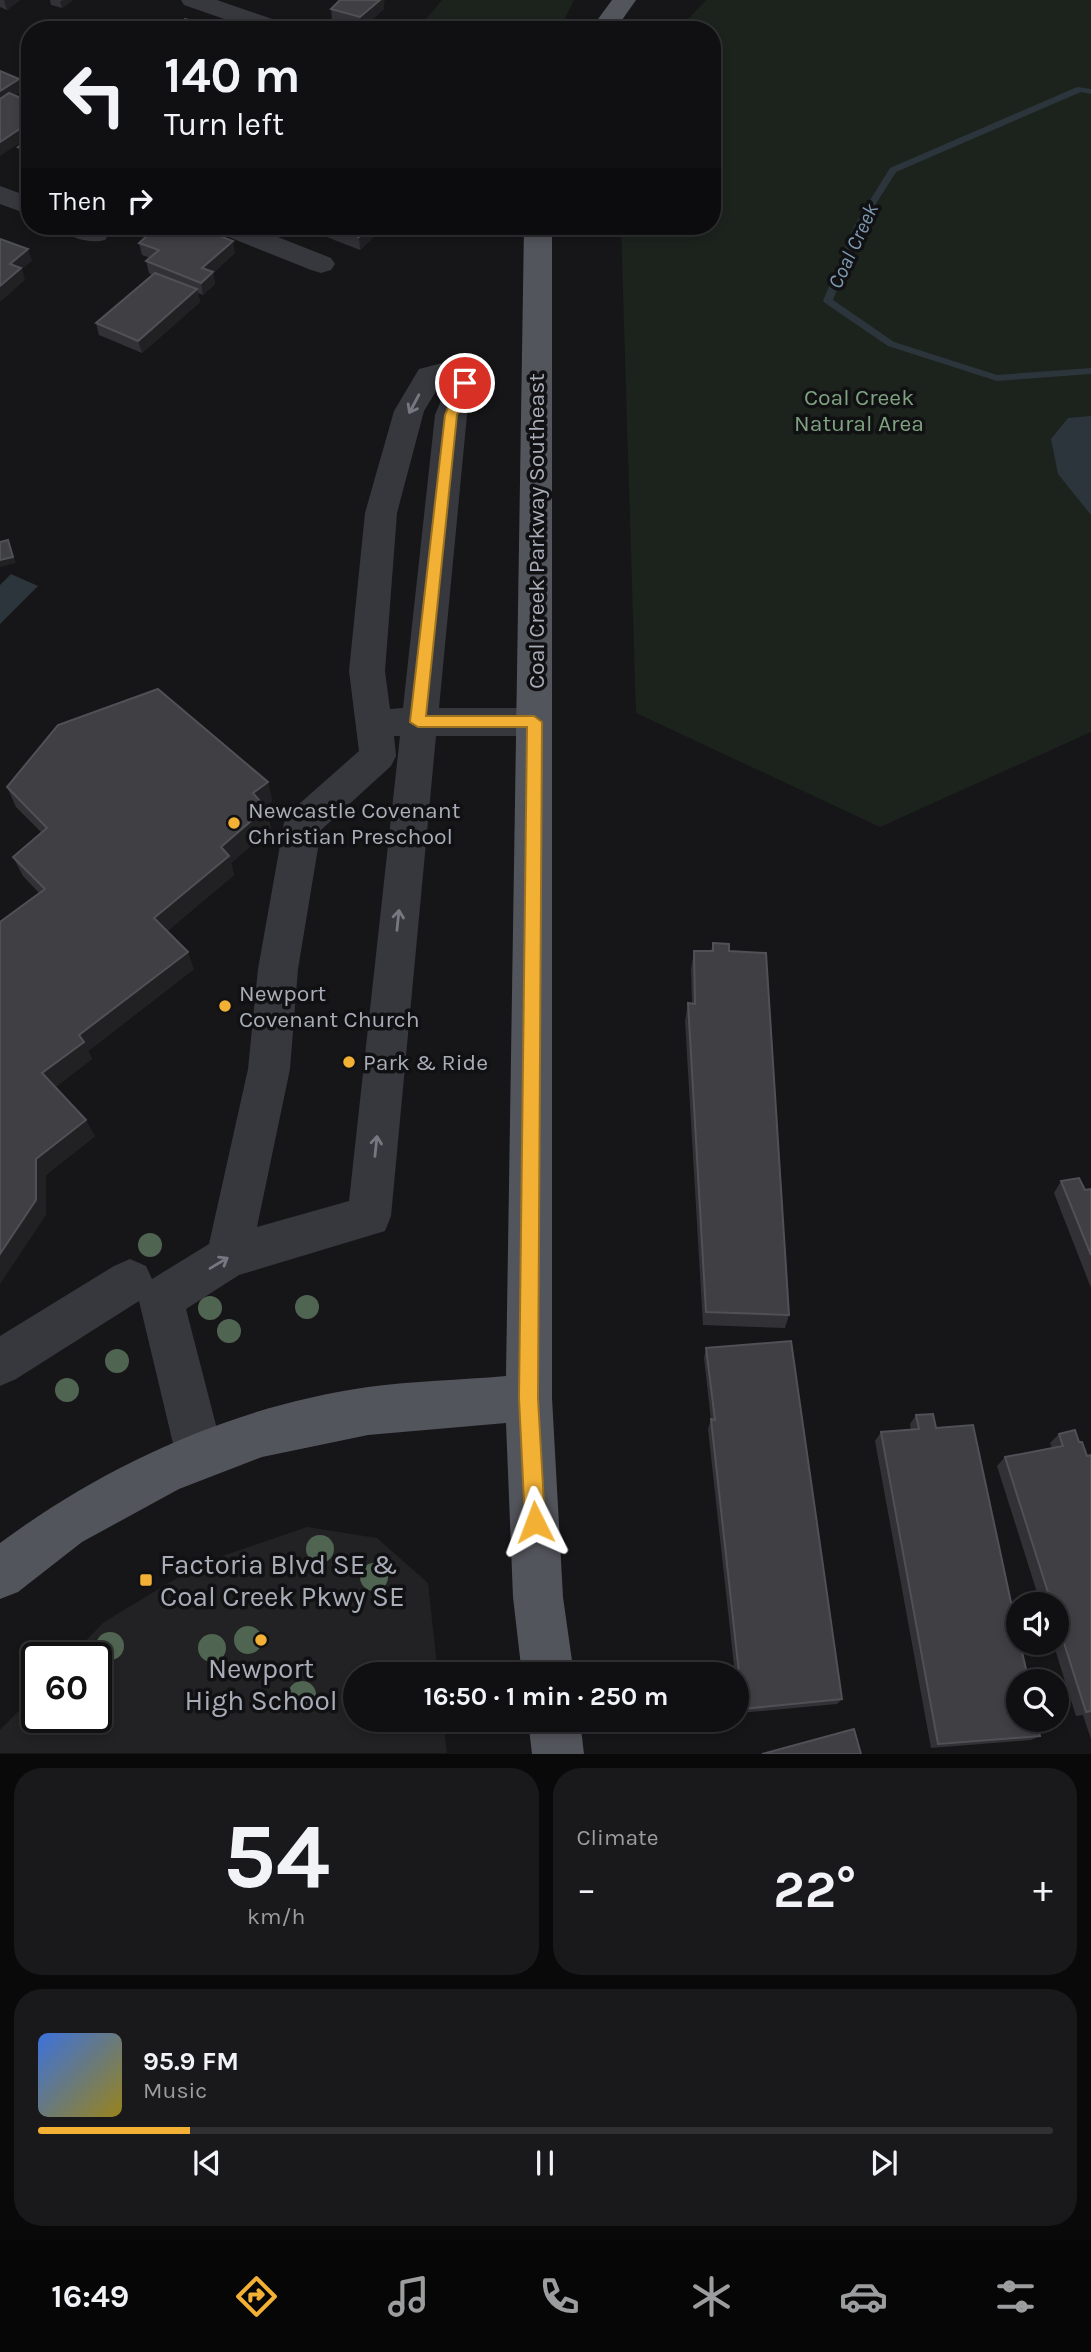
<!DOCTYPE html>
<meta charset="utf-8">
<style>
:root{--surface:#101012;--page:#19191b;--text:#f1f3f6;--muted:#9c9d9f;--line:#303032;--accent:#f2b134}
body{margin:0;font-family:Karla,sans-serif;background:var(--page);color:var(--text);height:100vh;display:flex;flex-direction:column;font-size:26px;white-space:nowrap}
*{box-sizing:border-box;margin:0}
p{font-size:23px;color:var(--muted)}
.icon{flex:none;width:38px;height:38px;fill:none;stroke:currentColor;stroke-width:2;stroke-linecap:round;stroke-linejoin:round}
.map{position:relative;height:1754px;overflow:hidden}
.drawer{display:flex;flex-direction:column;gap:14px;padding:14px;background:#09090a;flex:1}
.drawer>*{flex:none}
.guide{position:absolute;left:21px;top:21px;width:700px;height:214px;border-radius:28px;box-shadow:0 4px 10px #0003,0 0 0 2px var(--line);background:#101012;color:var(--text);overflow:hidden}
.buttons{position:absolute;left:1006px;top:1592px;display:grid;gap:14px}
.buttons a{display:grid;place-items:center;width:63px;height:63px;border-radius:50%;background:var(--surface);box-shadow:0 4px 10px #0003,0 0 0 2px var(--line);font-size:35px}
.speed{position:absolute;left:21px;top:1642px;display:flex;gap:14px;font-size:35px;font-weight:700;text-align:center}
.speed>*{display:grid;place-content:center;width:91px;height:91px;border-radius:50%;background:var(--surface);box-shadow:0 4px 10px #0003,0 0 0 2px var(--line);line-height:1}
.speed .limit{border:4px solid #111;border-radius:10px;background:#fff;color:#111}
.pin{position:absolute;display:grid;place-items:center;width:60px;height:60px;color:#fff;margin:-30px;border:4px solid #fff;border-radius:50%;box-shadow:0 2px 7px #0007}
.me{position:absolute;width:77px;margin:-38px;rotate:357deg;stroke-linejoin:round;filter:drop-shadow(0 0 5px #0008)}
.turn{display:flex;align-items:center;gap:24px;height:147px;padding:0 28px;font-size:32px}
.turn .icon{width:91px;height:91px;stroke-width:2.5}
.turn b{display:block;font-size:49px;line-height:60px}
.then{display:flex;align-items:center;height:66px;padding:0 28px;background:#0003;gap:14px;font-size:26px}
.big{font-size:52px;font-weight:700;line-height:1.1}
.drawer .widget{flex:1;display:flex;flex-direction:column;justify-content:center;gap:10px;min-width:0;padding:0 24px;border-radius:28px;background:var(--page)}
.drawer .dial{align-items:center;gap:0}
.dial b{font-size:91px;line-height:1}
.song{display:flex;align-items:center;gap:21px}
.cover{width:84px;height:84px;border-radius:10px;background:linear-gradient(135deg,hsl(220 70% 55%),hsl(50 70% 35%))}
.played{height:7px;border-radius:4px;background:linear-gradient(90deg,var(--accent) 15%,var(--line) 15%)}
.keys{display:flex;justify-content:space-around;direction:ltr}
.heat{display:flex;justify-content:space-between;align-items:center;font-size:38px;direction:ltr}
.drawer .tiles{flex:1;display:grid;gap:14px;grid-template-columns:1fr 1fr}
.widget:last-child{grid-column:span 2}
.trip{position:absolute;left:343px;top:1662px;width:406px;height:70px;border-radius:35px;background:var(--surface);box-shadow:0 4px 10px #0003,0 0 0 2px var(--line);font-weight:700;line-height:70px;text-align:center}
.tabs{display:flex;height:112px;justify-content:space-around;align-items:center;background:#060607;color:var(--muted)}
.tabs .icon{width:49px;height:49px}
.tabs .on{color:var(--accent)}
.tabs b{font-size:32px;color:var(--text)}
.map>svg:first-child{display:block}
.built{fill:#222225}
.green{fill:#1c231d}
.water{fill:#2c353c}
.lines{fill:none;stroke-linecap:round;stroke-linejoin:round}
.stream{fill:#2c353c;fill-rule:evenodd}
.minor{fill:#37383d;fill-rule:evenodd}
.major{fill:#53555c;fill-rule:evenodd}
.tree{fill:#506452}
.wall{fill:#323236}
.shaded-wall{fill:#212124}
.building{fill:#3f3f44;stroke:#4f5156;stroke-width:2}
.oneway{stroke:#757881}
.route{fill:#f2b134;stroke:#9d7322;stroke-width:2}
.poi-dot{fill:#f2b134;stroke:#111113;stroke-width:2.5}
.labels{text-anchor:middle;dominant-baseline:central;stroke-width:7;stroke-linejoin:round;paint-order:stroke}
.far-water-label{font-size:21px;font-style:italic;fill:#7f9bb3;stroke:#111113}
.park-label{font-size:23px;fill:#7fa381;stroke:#111113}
.street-label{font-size:23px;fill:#a8adb8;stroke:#111113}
.poi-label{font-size:23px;fill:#a8adb8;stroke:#111113;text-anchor:start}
.near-poi-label{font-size:28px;fill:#a8adb8;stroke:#111113;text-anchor:start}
</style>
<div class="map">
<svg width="1091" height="1754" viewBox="0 0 1091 1754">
<rect width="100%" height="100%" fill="#161618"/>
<path class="built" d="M307,1527L377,1538L428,1583L438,1675H355V1720H443L447,1753H0V1730L37,1692V1717H96V1657H70L104,1622L202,1563Z"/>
<g class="green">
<path d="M442,0H574L559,30H417Z"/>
<path d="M706,0H1091V732L880,827L636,713L621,226H712V30H678Z"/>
</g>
<g class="water">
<path d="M1091,416V515L1058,474L1051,439L1068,418Z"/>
<path d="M11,574L38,586L0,624V585Z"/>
</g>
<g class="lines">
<path class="stream" d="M1077,87L1091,89V94L1081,92L896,172L862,226L833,300L894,342L997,375L1091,368V374L997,381L888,346L825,303L823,301L854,226L890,168Z"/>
<g class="minor">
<path d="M181,0H217L278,21L281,26L279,30H256L184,5Z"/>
<path d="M0,186L30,197V215L0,204Z"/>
<path d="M60,226H99L109,234L105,240C91,244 69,239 60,226Z"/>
<path d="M212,226H250L331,258L335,264L331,270L321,273L311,270L216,232Z"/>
<path d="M458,359L469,362L480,383L467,415L439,708H534L547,712L552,722L547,732L534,736H436L391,1216L385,1231L239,1275L186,1309L224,1456L217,1473L200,1480L183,1473L176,1456L139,1301L16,1379L0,1386V1336L114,1266L130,1259L146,1266L152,1279L209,1244L248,1069L258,969L284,823L290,812L359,751L349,671L365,513L394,411L419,369ZM449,381L435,415L403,708L390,709L385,671L397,513L424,411L441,383ZM394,736H400L349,1201L257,1227L290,1069L298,969L321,830L391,766L396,756Z"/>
</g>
<g class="major">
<path d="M612,0H636L615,30H590Z"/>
<path d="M524,226H552V1398L563,1597L574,1675H522L513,1597L506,1423L368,1435L262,1457L179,1489L82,1542L18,1592L0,1599V1543C108,1463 235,1406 368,1387C413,1381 460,1380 506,1376Z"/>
<path d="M528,1720H580L584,1754H532Z"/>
</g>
</g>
<g class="tree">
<circle cx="150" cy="1245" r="12"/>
<circle cx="307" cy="1307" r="12"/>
<circle cx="210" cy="1308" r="12"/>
<circle cx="229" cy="1331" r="12"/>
<circle cx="117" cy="1361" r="12"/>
<circle cx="67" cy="1390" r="12"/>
<circle cx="320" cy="1549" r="14"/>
<circle cx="374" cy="1577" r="14"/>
<circle cx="248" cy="1640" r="14"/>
<circle cx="110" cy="1646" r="14"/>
<circle cx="212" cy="1648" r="14"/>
<circle cx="302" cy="1695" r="14"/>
</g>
<g class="wall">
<path d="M0,0H20L7,10L0,7Z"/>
<path d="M50,0H73L62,8L51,5Z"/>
<path d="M384,3V9L361,29L332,20L331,9Z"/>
<path d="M30,137V169H28L25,161L21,159L18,147Z"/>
<path d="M310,226H385L360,250L319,234V229Z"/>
<path d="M142,230L235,253L213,273L215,284L203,295L198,293L200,302L142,353L99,335L96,323L152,275L149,273L146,261L150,258L142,255L139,243L144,238Z"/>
<path d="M268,782L272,801L265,807L271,828L231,863L234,875L167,931L194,969L88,1051L92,1059L55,1087L95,1136L46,1175V1215L39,893L23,876L13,857L42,833L16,807L7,787Z"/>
<path d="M713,943L729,951L789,1315L785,1328L703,1325L685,1021L688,1003L692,1004L691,969L694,951H711Z"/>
<path d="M1061,1181L1085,1190L1091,1189V1288L1054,1193Z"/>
<path d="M706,1348L842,1699L837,1704L739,1713L737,1691V1675H735L708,1429L711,1420L704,1358Z"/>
<path d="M916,1415L936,1428L1040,1736L1031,1740L931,1748L875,1441L881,1432L911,1430L910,1424Z"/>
<path d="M1059,1434L1079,1442L1087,1456L1091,1455V1739L1083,1715L1076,1716L1053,1643H1057V1605H1041L997,1466L1005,1457L1052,1448L1050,1443Z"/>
</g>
<g class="shaded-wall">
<path d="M4,0H20L7,10Z"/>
<path d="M63,0H73L62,8L60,2Z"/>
<path d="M380,0H385L384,3V9L361,29L360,17Z"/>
<path d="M19,79L22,91L0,105V91Z"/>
<path d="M30,122V136L0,156V142Z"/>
<path d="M371,226H385L360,250L359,237Z"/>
<path d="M233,241L235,253L213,273L215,284L203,295L201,283L202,268Z"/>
<path d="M28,249L32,261L22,269L25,280L0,302V286L10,264Z"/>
<path d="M197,289L200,302L142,353L138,341Z"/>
<path d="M10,546L16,563L0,567V560Z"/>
<path d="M268,782L272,801L257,813L253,793Z"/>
<path d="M266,808L271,828L231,863L234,875L161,937L154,918L221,847Z"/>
<path d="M188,952L194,969L88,1051L92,1059L52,1090L42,1073L79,1035Z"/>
<path d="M86,1120L95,1136L46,1175V1215L0,1284V1254L36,1159Z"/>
</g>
<g class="building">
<path d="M340,0H380L360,17L331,9Z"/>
<path d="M185,19L212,27L209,30H172Z"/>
<path d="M0,71L19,79L0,91Z"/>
<path d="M9,93L30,102V122L0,142V99Z"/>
<path d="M30,137V151L18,147Z"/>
<path d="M30,152V158L24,157Z"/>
<path d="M147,226H194L233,241L202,268L213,272L201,283L146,261L159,250L139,243L150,233L142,230Z"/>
<path d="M327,226H371L359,237Z"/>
<path d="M0,239L28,249L10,264L21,268L0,286Z"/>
<path d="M155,273L197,289L138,341L96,323Z"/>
<path d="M8,540L13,557L0,560V542Z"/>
<path d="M158,689L268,782L253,793L266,808L221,847L229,856L154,918L188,952L79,1035L84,1042L42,1073L86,1120L36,1159V1200L0,1254V922L45,889L13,857L47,828L7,787L58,725Z"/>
<path d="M713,943L729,944V951L766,953L789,1315L706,1312L688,1003L695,1004L694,951H713Z"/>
<path d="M1079,1178L1085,1190L1091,1189V1255L1061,1181Z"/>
<path d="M791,1341L842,1699L743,1709L711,1419L715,1420L706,1348Z"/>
<path d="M933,1414L936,1428L973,1425L1018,1635V1643H1020L1029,1682H1018V1720H1037L1040,1736L938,1744L881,1432L919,1429L916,1415Z"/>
<path d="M1075,1430L1079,1442H1082L1087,1456L1091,1455V1711L1086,1712L1057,1621V1605H1052L1005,1457L1063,1446L1059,1434Z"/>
<path d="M854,1729L861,1754H762Z"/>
</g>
<defs><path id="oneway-shaft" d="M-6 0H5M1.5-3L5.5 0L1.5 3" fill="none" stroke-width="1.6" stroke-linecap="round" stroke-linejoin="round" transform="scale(1.75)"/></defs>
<g class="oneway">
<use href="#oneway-shaft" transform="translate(414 404) rotate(118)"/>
<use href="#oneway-shaft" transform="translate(398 920) rotate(-84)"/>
<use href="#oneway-shaft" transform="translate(376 1146) rotate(-84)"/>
<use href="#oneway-shaft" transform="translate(219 1263) rotate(-31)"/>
</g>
<path class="route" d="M465,379L471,383L457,415L426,716H534L542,722L538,1398L545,1522L542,1530L535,1533L528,1530L525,1522L519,1398L527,727H418L410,722L445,415L458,383Z"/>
<g class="poi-dot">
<circle cx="234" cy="823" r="7"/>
<circle cx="225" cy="1006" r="7"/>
<circle cx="349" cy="1062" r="7"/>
<rect x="139" y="1573" width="14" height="14" rx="3.5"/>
<circle cx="261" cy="1640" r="7"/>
</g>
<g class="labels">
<g class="far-water-label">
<text transform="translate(853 246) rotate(-65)">Coal Creek</text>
</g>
<g class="park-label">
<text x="859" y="397">Coal Creek<tspan x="859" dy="26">Natural Area</tspan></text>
</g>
<g class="street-label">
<text transform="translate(536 531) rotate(-90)">Coal Creek Parkway Southeast</text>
</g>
<g class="poi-label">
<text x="248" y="810">Newcastle Covenant<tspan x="248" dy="26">Christian Preschool</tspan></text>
<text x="239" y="993">Newport<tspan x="239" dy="26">Covenant Church</tspan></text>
<text x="363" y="1062">Park &amp; Ride</text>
</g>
<g class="near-poi-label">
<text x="160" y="1564">Factoria Blvd SE &amp;<tspan x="160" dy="32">Coal Creek Pkwy SE</tspan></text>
<text x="261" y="1668" text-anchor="middle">Newport<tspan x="261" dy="32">High School</tspan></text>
</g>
</g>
</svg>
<div class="buttons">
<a><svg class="icon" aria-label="sound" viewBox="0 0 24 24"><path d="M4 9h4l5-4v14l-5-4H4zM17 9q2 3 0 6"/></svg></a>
<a><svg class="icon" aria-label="search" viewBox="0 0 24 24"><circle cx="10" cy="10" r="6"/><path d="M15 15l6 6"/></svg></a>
</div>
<div class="speed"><div class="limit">60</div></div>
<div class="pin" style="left:465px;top:383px;background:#d93025"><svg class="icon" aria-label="arrive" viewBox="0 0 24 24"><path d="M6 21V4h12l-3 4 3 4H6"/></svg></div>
<svg class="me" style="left:535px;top:1522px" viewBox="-20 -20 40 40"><path d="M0-17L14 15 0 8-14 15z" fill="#f2b134" stroke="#fff" stroke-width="4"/></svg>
<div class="trip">16:50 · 1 min · 250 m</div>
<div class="guide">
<div class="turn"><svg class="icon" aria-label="left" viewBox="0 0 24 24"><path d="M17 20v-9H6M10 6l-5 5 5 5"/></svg><div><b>140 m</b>Turn left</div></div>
<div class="then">Then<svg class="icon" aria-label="right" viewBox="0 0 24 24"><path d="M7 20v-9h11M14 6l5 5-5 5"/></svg></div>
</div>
</div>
<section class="drawer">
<div class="tiles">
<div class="widget dial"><b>54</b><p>km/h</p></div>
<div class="widget"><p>Climate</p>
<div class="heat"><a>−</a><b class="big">22°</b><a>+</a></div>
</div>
<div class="widget">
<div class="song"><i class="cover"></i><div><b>95.9 FM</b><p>Music</p></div></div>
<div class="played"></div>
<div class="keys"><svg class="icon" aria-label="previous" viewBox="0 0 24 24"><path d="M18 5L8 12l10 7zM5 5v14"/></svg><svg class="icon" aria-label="pause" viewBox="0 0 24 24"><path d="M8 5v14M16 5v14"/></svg><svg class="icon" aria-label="next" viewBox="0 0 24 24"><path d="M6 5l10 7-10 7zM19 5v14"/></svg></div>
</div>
</div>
</section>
<nav class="tabs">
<b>16:49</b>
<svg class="icon on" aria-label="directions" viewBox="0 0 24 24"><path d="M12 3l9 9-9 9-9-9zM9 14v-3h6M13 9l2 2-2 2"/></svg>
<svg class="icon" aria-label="music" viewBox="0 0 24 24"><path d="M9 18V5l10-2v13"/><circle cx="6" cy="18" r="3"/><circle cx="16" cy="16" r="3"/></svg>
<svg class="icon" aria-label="phone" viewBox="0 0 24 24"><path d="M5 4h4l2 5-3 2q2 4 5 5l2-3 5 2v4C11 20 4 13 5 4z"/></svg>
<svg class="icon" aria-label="climate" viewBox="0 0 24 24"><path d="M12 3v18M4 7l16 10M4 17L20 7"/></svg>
<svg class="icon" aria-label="car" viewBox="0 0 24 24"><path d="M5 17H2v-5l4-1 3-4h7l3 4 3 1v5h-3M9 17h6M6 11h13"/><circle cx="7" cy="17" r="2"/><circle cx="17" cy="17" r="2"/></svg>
<svg class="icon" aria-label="filters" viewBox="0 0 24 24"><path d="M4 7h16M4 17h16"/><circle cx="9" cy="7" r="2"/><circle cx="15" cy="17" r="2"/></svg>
</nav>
